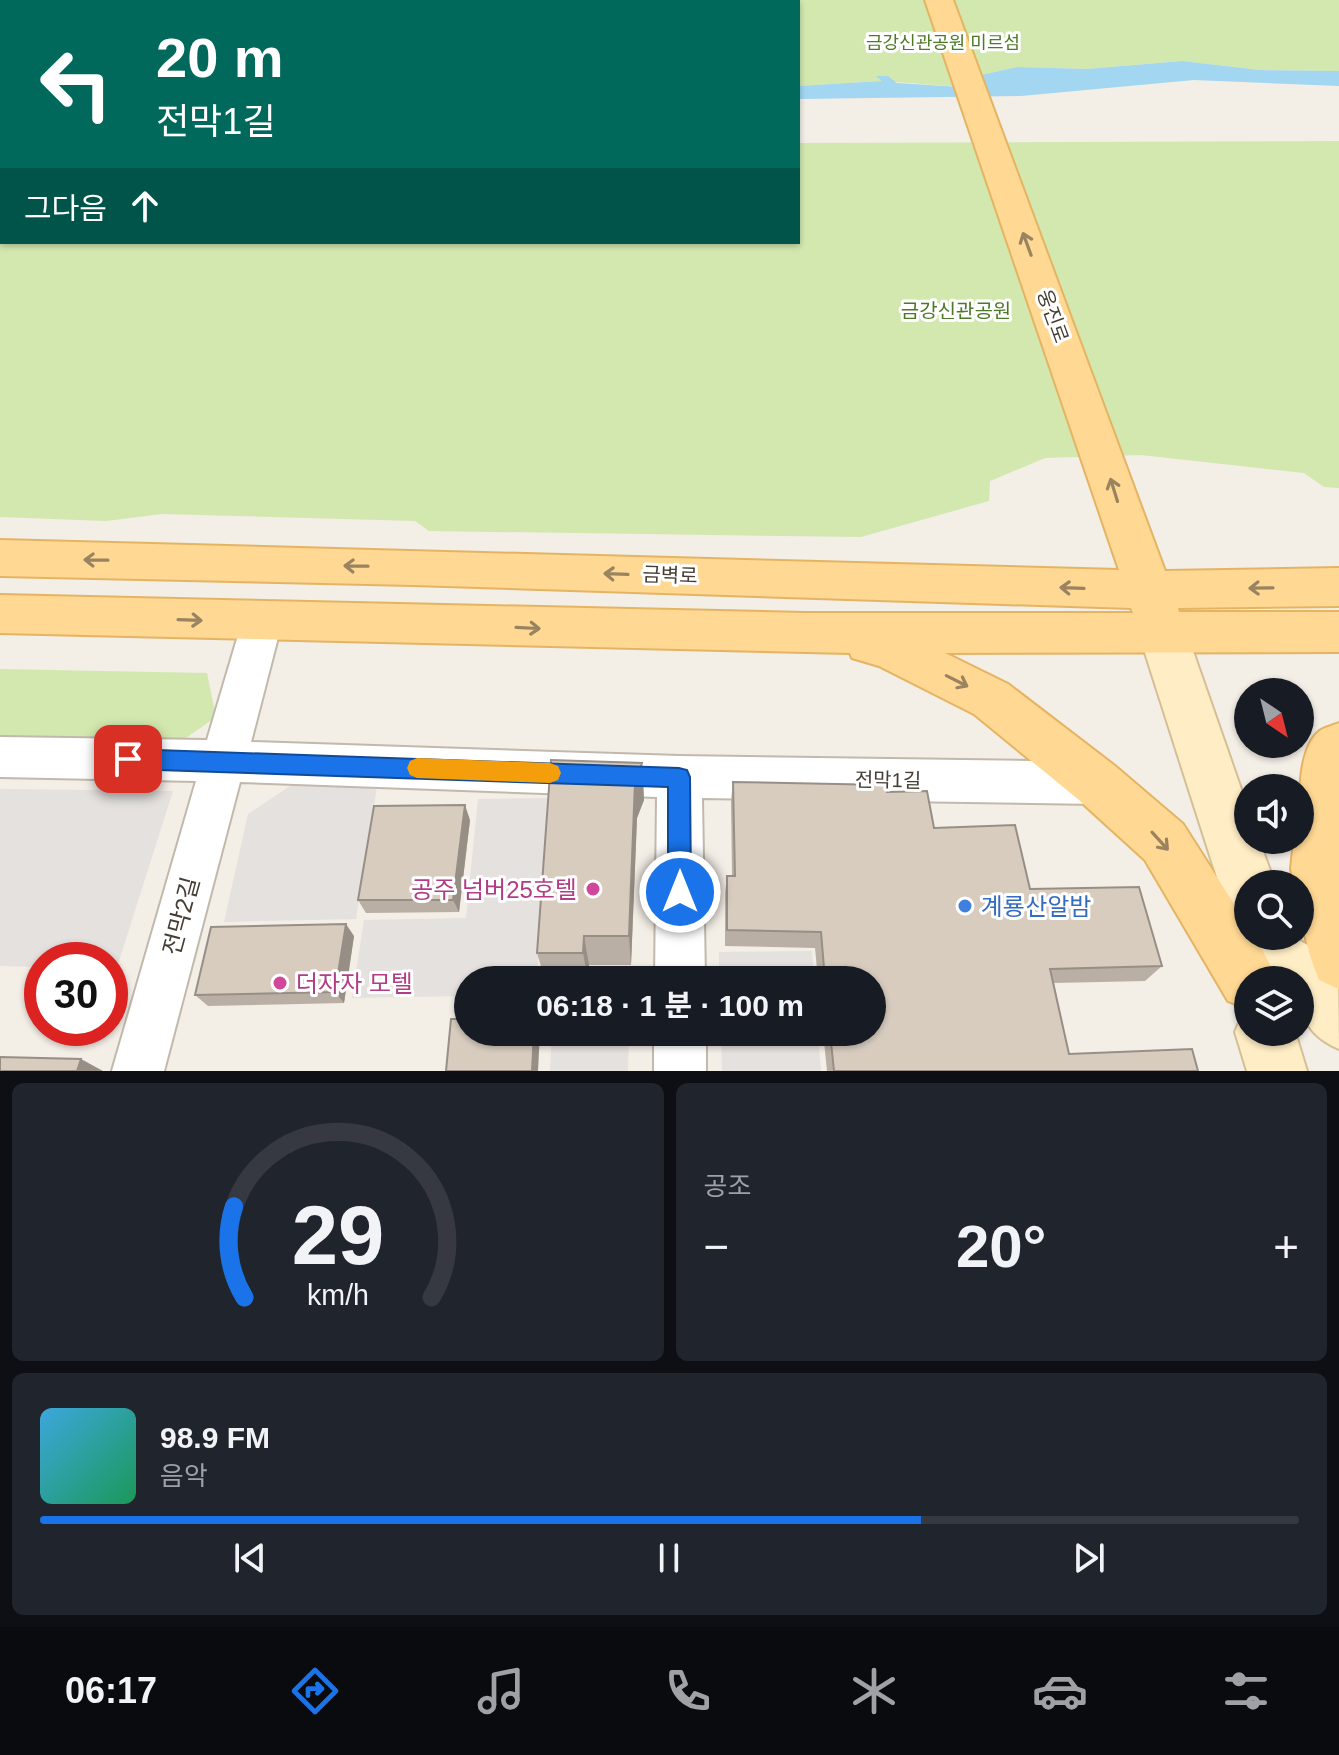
<!DOCTYPE html>
<html lang="ko">
<meta charset="utf-8">
<style>
:root{--surface:#171b24;--page:#20242c;--text:#f1f3f6;--muted:#9ea1a6;--line:#363941;--accent:#1a73e8}
body{margin:0;font-family:Arial,"Noto Sans KR",sans-serif;background:var(--page);color:var(--text);height:100vh;display:flex;flex-direction:column;font-size:30px;white-space:nowrap}
*{box-sizing:border-box;margin:0}
p{font-size:26px;color:var(--muted)}
.icon{flex:none;width:44px;height:44px;fill:none;stroke:currentColor;stroke-width:2;stroke-linecap:round;stroke-linejoin:round}
.map{position:relative;height:1071px;overflow:hidden}
.drawer{display:flex;flex-direction:column;gap:12px;padding:12px;background:#0d0f14;flex:1}
.drawer>*{flex:none}
.hud{position:absolute;left:0px;top:0px;width:800px;height:244px;box-shadow:0 2px 6px #0004;background:#00695c;color:#fff;overflow:hidden}
.needle{width:52px;rotate:145deg}
.controls{position:absolute;left:1234px;top:678px;display:grid;gap:16px}
.controls a{display:grid;place-items:center;width:80px;height:80px;border-radius:50%;background:var(--surface);box-shadow:0 2px 6px #0004;font-size:40px}
.speed{position:absolute;left:24px;top:942px;display:flex;gap:16px;font-size:40px;font-weight:700;text-align:center}
.speed>*{display:grid;place-content:center;width:104px;height:104px;border-radius:50%;background:var(--surface);box-shadow:0 2px 6px #0004;line-height:1}
.speed .limit{border:12px solid #d22;background:#fff;color:#111}
.pin{position:absolute;display:grid;place-items:center;width:68px;height:68px;color:#fff;margin:-34px;border-radius:16px;box-shadow:0 4px 12px #0006}
.me{position:absolute;width:88px;margin:-44px;rotate:0deg;stroke-linejoin:round;filter:drop-shadow(0 0 6px #0008)}
.turn{display:flex;align-items:center;gap:28px;height:168px;padding:0 24px;font-size:36px}
.turn .icon{width:104px;height:104px;stroke-width:2.5}
.turn b{display:block;font-size:56px;line-height:68px}
.then{display:flex;align-items:center;height:76px;padding:0 24px;background:#0003;gap:16px;font-size:30px}
.big{font-size:60px;font-weight:700;line-height:1.1}
.drawer .card{flex:1;display:flex;flex-direction:column;justify-content:center;gap:12px;min-width:0;padding:0 28px;border-radius:12px;background:var(--page)}
.drawer .dial{align-items:center;gap:0}
.dial svg{height:208px;overflow:visible;fill:none;stroke:var(--line);stroke-width:7;stroke-linecap:round;text-anchor:middle}
.dial text{fill:var(--text);stroke:none}
.song{display:flex;align-items:center;gap:24px}
.cover{width:96px;height:96px;border-radius:12px;background:linear-gradient(135deg,hsl(200 70% 55%),hsl(150 70% 35%))}
.played{height:8px;border-radius:4px;background:linear-gradient(90deg,var(--accent) 70%,var(--line) 70%)}
.keys{display:flex;justify-content:space-around;direction:ltr}
.heat{display:flex;justify-content:space-between;align-items:center;font-size:44px;direction:ltr}
.drawer .tiles{flex:1;display:grid;gap:12px;grid-template-columns:1fr 1fr}
.card:last-child{grid-column:span 2}
.trip{position:absolute;left:454px;top:966px;width:432px;height:80px;border-radius:40px;background:var(--surface);box-shadow:0 2px 6px #0004;font-weight:700;line-height:80px;text-align:center}
.dock{display:flex;height:128px;justify-content:space-around;align-items:center;background:#090b0e;color:var(--muted)}
.dock .icon{width:56px;height:56px}
.dock .on{color:var(--accent)}
.dock b{font-size:36px;color:var(--text)}
.map>svg:first-child{display:block}
.green{fill:#d2e8af}
.parking{fill:#e4e1de}
.water{fill:#a2d6f1}
.lines{fill:none;stroke-linecap:round;stroke-linejoin:round}
.street-casing{stroke:#c2b8ac;stroke-width:4}
.secondary-casing{stroke:#d4bf96;stroke-width:4}
.primary-casing{stroke:#e5b463;stroke-width:4}
.street{fill:#fff;fill-rule:evenodd}
.secondary{fill:#ffedc5;fill-rule:evenodd}
.primary{fill:#ffd894;fill-rule:evenodd}
.wall{fill:#baafa4}
.shaded-wall{fill:#978f86}
.building{fill:#d8ccbf;stroke:#978f86;stroke-width:2}
.oneway{stroke:#998360}
.route{fill:#1a73e8;stroke:#114b97;stroke-width:2}
.slow{fill:#f59e0b}
.hotel-dot{fill:#d1479c;stroke:#fff;stroke-width:3}
.shop-dot{fill:#3f7fe0;stroke:#fff;stroke-width:3}
.labels{text-anchor:middle;dominant-baseline:central;stroke-width:6;stroke-linejoin:round;paint-order:stroke}
.far-park-label{font-size:18px;fill:#4d7928;stroke:#fff}
.park-label{font-size:20px;fill:#4d7928;stroke:#fff}
.street-label{font-size:20px;fill:#463e35;stroke:#fff}
.near-hotel-label{font-size:24px;fill:#b23c85;stroke:#fff;text-anchor:end}
.near-shop-label{font-size:24px;fill:#366cbe;stroke:#fff;text-anchor:start}
.near-street-label{font-size:24px;fill:#463e35;stroke:#fff}
</style>
<div class="map">
<svg width="1339" height="1071" viewBox="0 0 1339 1071">
<rect width="100%" height="100%" fill="#f3eee6"/>
<g class="green">
<path d="M0,0H1339V71L1260,70L1181,61L1087,69L1017,67L969,78L961,87L883,81L798,86V2H2L0,88Z"/>
<path d="M1339,141V488L1324,487L1304,473L1141,455L1045,458L990,481L989,501L861,537L429,531L415,521L162,514L106,521L0,517V145L2,242H798V143Z"/>
<path d="M0,669L207,673L216,717L173,747L0,742Z"/>
</g>
<g class="parking">
<path d="M378,780L356,919L224,922L248,814L296,782Z"/>
<path d="M0,789L173,791L117,967H110V960H42V967L0,966Z"/>
<path d="M548,798L537,980H468V996L352,998L364,920L466,918L478,799Z"/>
<path d="M812,951L814,980H719V952Z"/>
<path d="M552,1032H629L628,1071H550Z"/>
<path d="M721,1032H818L821,1071H722Z"/>
</g>
<path class="water" d="M1182,61L1260,70L1339,71V86L1194,80L1021,96L798,99V86L882,81L876,76H888L897,83L960,87L968,78L1017,67L1087,69Z"/>
<g class="lines">
<g class="street-casing">
<g id="street">
<path d="M262,605L276,610L282,622L251,742L679,756L1097,762L1113,768L1119,783L1113,798L1097,804L702,798L705,980H655L657,797L240,782L164,1071H112L196,781L0,777V737L207,740L242,622L248,610Z"/>
<rect x="654" y="1032" width="52" height="39"/>
</g>
</g>
<g class="secondary-casing">
<g id="secondary">
<path d="M1163,614L1180,620L1187,634L1248,809V840H1259L1275,884H1248V914L1229,906L1220,887L1139,634L1146,620Z"/>
<path d="M1248,914V936H1292L1338,963L1339,1049C1305,1034 1300,1015 1300,980H1257L1251,976L1236,936L1244,916Z"/>
<path d="M1248,1009V1032H1295L1307,1071H1247L1235,1032L1244,1011Z"/>
</g>
</g>
<g class="primary-casing">
<g id="primary">
<path d="M925,0H953L1165,571L1339,568V606L1178,608L1179,612H1339V652L945,653L1008,684L1115,766L1183,824L1248,926V936H1255L1278,980H1248V1009L1228,1001L1145,860L1079,800L974,714L879,666L852,658L850,653L0,633V595L804,613H1133L1131,608L413,585L0,576V540L1119,570Z"/>
<path d="M1339,723V989L1319,980C1306,949 1300,918 1300,884H1294L1291,869L1294,840H1300C1300,811 1295,748 1321,730C1326,727 1334,725 1339,723Z"/>
</g>
</g>
<use href="#street" class="street"/>
<use href="#secondary" class="secondary"/>
<use href="#primary" class="primary"/>
</g>
<g class="wall">
<path d="M642,763L644,800L637,818L631,965H589L588,980H545L537,953Z"/>
<path d="M733,782L887,792L934,828L1030,889L1162,966L1145,981L1054,983L1069,1054L1198,1071H827L823,1032H872V980H818L815,948L725,946V893L727,876H732L731,801Z"/>
<path d="M470,820L459,912L366,913L358,900Z"/>
<path d="M354,936L344,1003L208,1006L195,995Z"/>
</g>
<g class="shaded-wall">
<path d="M642,763L644,800L637,818L631,965L629,936L635,782Z"/>
<path d="M465,805L470,820L459,912L453,900Z"/>
<path d="M346,924L354,936L344,1003L335,992Z"/>
<path d="M584,936L589,965L588,980L583,953Z"/>
<path d="M534,1032H540L538,1071H532Z"/>
<path d="M81,1059L103,1071H77Z"/>
</g>
<g class="building">
<path d="M551,760L642,763L635,782L629,936H584L583,953H537Z"/>
<path d="M733,782L886,785L887,792L927,791L934,828L1015,825L1030,889L1139,887L1162,966L1050,969L1069,1054L1192,1049L1198,1071H834L830,1032H872V980H825L821,932L727,930V876H735Z"/>
<path d="M465,805L453,900H358L374,806Z"/>
<path d="M346,924L335,992L195,995L211,927Z"/>
<path d="M451,1019H468V1032H534L532,1071H446Z"/>
<path d="M0,1057L81,1059L77,1071H0Z"/>
</g>
<defs><path id="oneway-shaft" d="M-6 0H5M1.5-3L5.5 0L1.5 3" fill="none" stroke-width="1.6" stroke-linecap="round" stroke-linejoin="round" transform="scale(2)"/></defs>
<g class="oneway">
<use href="#oneway-shaft" transform="translate(1027 244) rotate(-110)"/>
<use href="#oneway-shaft" transform="translate(1114 490) rotate(-107)"/>
<use href="#oneway-shaft" transform="translate(96 560) rotate(-179)"/>
<use href="#oneway-shaft" transform="translate(356 566) rotate(-179)"/>
<use href="#oneway-shaft" transform="translate(616 574) rotate(-178)"/>
<use href="#oneway-shaft" transform="translate(1072 588) rotate(-178)"/>
<use href="#oneway-shaft" transform="translate(1261 588) rotate(179)"/>
<use href="#oneway-shaft" transform="translate(190 620) rotate(2)"/>
<use href="#oneway-shaft" transform="translate(528 628) rotate(3)"/>
<use href="#oneway-shaft" transform="translate(957 681) rotate(27)"/>
<use href="#oneway-shaft" transform="translate(1160 841) rotate(48)"/>
</g>
<path class="route" d="M128,749L679,768L687,770L690,777L691,892L688,900L680,903L672,900L668,892V787L128,769L120,766L117,759L120,752Z"/>
<path class="slow" d="M417,758L550,763L558,766L561,773L558,780L550,783L417,778L410,775L407,768L410,761Z"/>
<g class="hotel-dot">
<circle cx="593" cy="889" r="8"/>
<circle cx="280" cy="983" r="8"/>
</g>
<circle class="shop-dot" cx="965" cy="906" r="8"/>
<g class="labels">
<g class="far-park-label">
<text x="943" y="43">금강신관공원 미르섬</text>
</g>
<g class="park-label">
<text x="956" y="311">금강신관공원</text>
</g>
<g class="street-label">
<text transform="translate(1053 316) rotate(70)">웅진로</text>
<text transform="translate(670 575) rotate(2)">금벽로</text>
<text transform="translate(888 780) rotate(1)">전막1길</text>
</g>
<g class="near-hotel-label">
<text x="577" y="889">공주 넘버25호텔</text>
<text x="296" y="983" text-anchor="start">더자자 모텔</text>
</g>
<g class="near-shop-label">
<text x="981" y="906">계룡산알밤</text>
</g>
<g class="near-street-label">
<text transform="translate(181 916) rotate(-75)">전막2길</text>
</g>
</g>
</svg>
<div class="controls">
<a><svg class="needle" viewBox="-14 -14 28 28"><path d="M0-13l5 13h-10z" fill="#e53935"/><path d="M0 13l5-13h-10z" fill="#9ea1a6"/></svg></a>
<a><svg class="icon" aria-label="sound" viewBox="0 0 24 24"><path d="M4 9h4l5-4v14l-5-4H4zM17 9q2 3 0 6"/></svg></a>
<a><svg class="icon" aria-label="search" viewBox="0 0 24 24"><circle cx="10" cy="10" r="6"/><path d="M15 15l6 6"/></svg></a>
<a><svg class="icon" aria-label="layers" viewBox="0 0 24 24"><path d="M12 4l9 5-9 5-9-5zM3 14l9 5 9-5"/></svg></a>
</div>
<div class="speed"><div class="limit">30</div></div>
<div class="pin" style="left:128px;top:759px;background:#d93025"><svg class="icon" aria-label="arrive" viewBox="0 0 24 24"><path d="M6 21V4h12l-3 4 3 4H6"/></svg></div>
<svg class="me" style="left:680px;top:892px" viewBox="-20 -20 40 40"><circle r="17" fill="#1a73e8" stroke="#fff" stroke-width="3"/><path d="M0-11L8 9 0 5-8 9z" fill="#fff"/></svg>
<div class="trip">06:18 · 1 분 · 100 m</div>
<div class="hud">
<div class="turn"><svg class="icon" aria-label="left" viewBox="0 0 24 24"><path d="M17 20v-9H6M10 6l-5 5 5 5"/></svg><div><b>20 m</b>전막1길</div></div>
<div class="then">그다음<svg class="icon" aria-label="ahead" viewBox="0 0 24 24"><path d="M12 20V5M6 11l6-6 6 6"/></svg></div>
</div>
</div>
<section class="drawer">
<div class="tiles">
<div class="card dial"><svg viewBox="0 0 100 80">
<path d="M14 69A42 42 0 1 1 86 69"/>
<path d="M14 69A42 42 0 0 1 10 34" stroke="#1a73e8"/>
<text x="50" y="56" font-size="32" font-weight="700">29</text>
<text x="50" y="72" font-size="11">km/h</text>
</svg></div>
<div class="card"><p>공조</p>
<div class="heat"><a>−</a><b class="big">20°</b><a>+</a></div>
</div>
<div class="card">
<div class="song"><i class="cover"></i><div><b>98.9 FM</b><p>음악</p></div></div>
<div class="played"></div>
<div class="keys"><svg class="icon" aria-label="previous" viewBox="0 0 24 24"><path d="M18 5L8 12l10 7zM5 5v14"/></svg><svg class="icon" aria-label="pause" viewBox="0 0 24 24"><path d="M8 5v14M16 5v14"/></svg><svg class="icon" aria-label="next" viewBox="0 0 24 24"><path d="M6 5l10 7-10 7zM19 5v14"/></svg></div>
</div>
</div>
</section>
<nav class="dock">
<b>06:17</b>
<svg class="icon on" aria-label="directions" viewBox="0 0 24 24"><path d="M12 3l9 9-9 9-9-9zM9 14v-3h6M13 9l2 2-2 2"/></svg>
<svg class="icon" aria-label="music" viewBox="0 0 24 24"><path d="M9 18V5l10-2v13"/><circle cx="6" cy="18" r="3"/><circle cx="16" cy="16" r="3"/></svg>
<svg class="icon" aria-label="phone" viewBox="0 0 24 24"><path d="M5 4h4l2 5-3 2q2 4 5 5l2-3 5 2v4C11 20 4 13 5 4z"/></svg>
<svg class="icon" aria-label="climate" viewBox="0 0 24 24"><path d="M12 3v18M4 7l16 10M4 17L20 7"/></svg>
<svg class="icon" aria-label="car" viewBox="0 0 24 24"><path d="M5 17H2v-5l4-1 3-4h7l3 4 3 1v5h-3M9 17h6M6 11h13"/><circle cx="7" cy="17" r="2"/><circle cx="17" cy="17" r="2"/></svg>
<svg class="icon" aria-label="filters" viewBox="0 0 24 24"><path d="M4 7h16M4 17h16"/><circle cx="9" cy="7" r="2"/><circle cx="15" cy="17" r="2"/></svg>
</nav>
